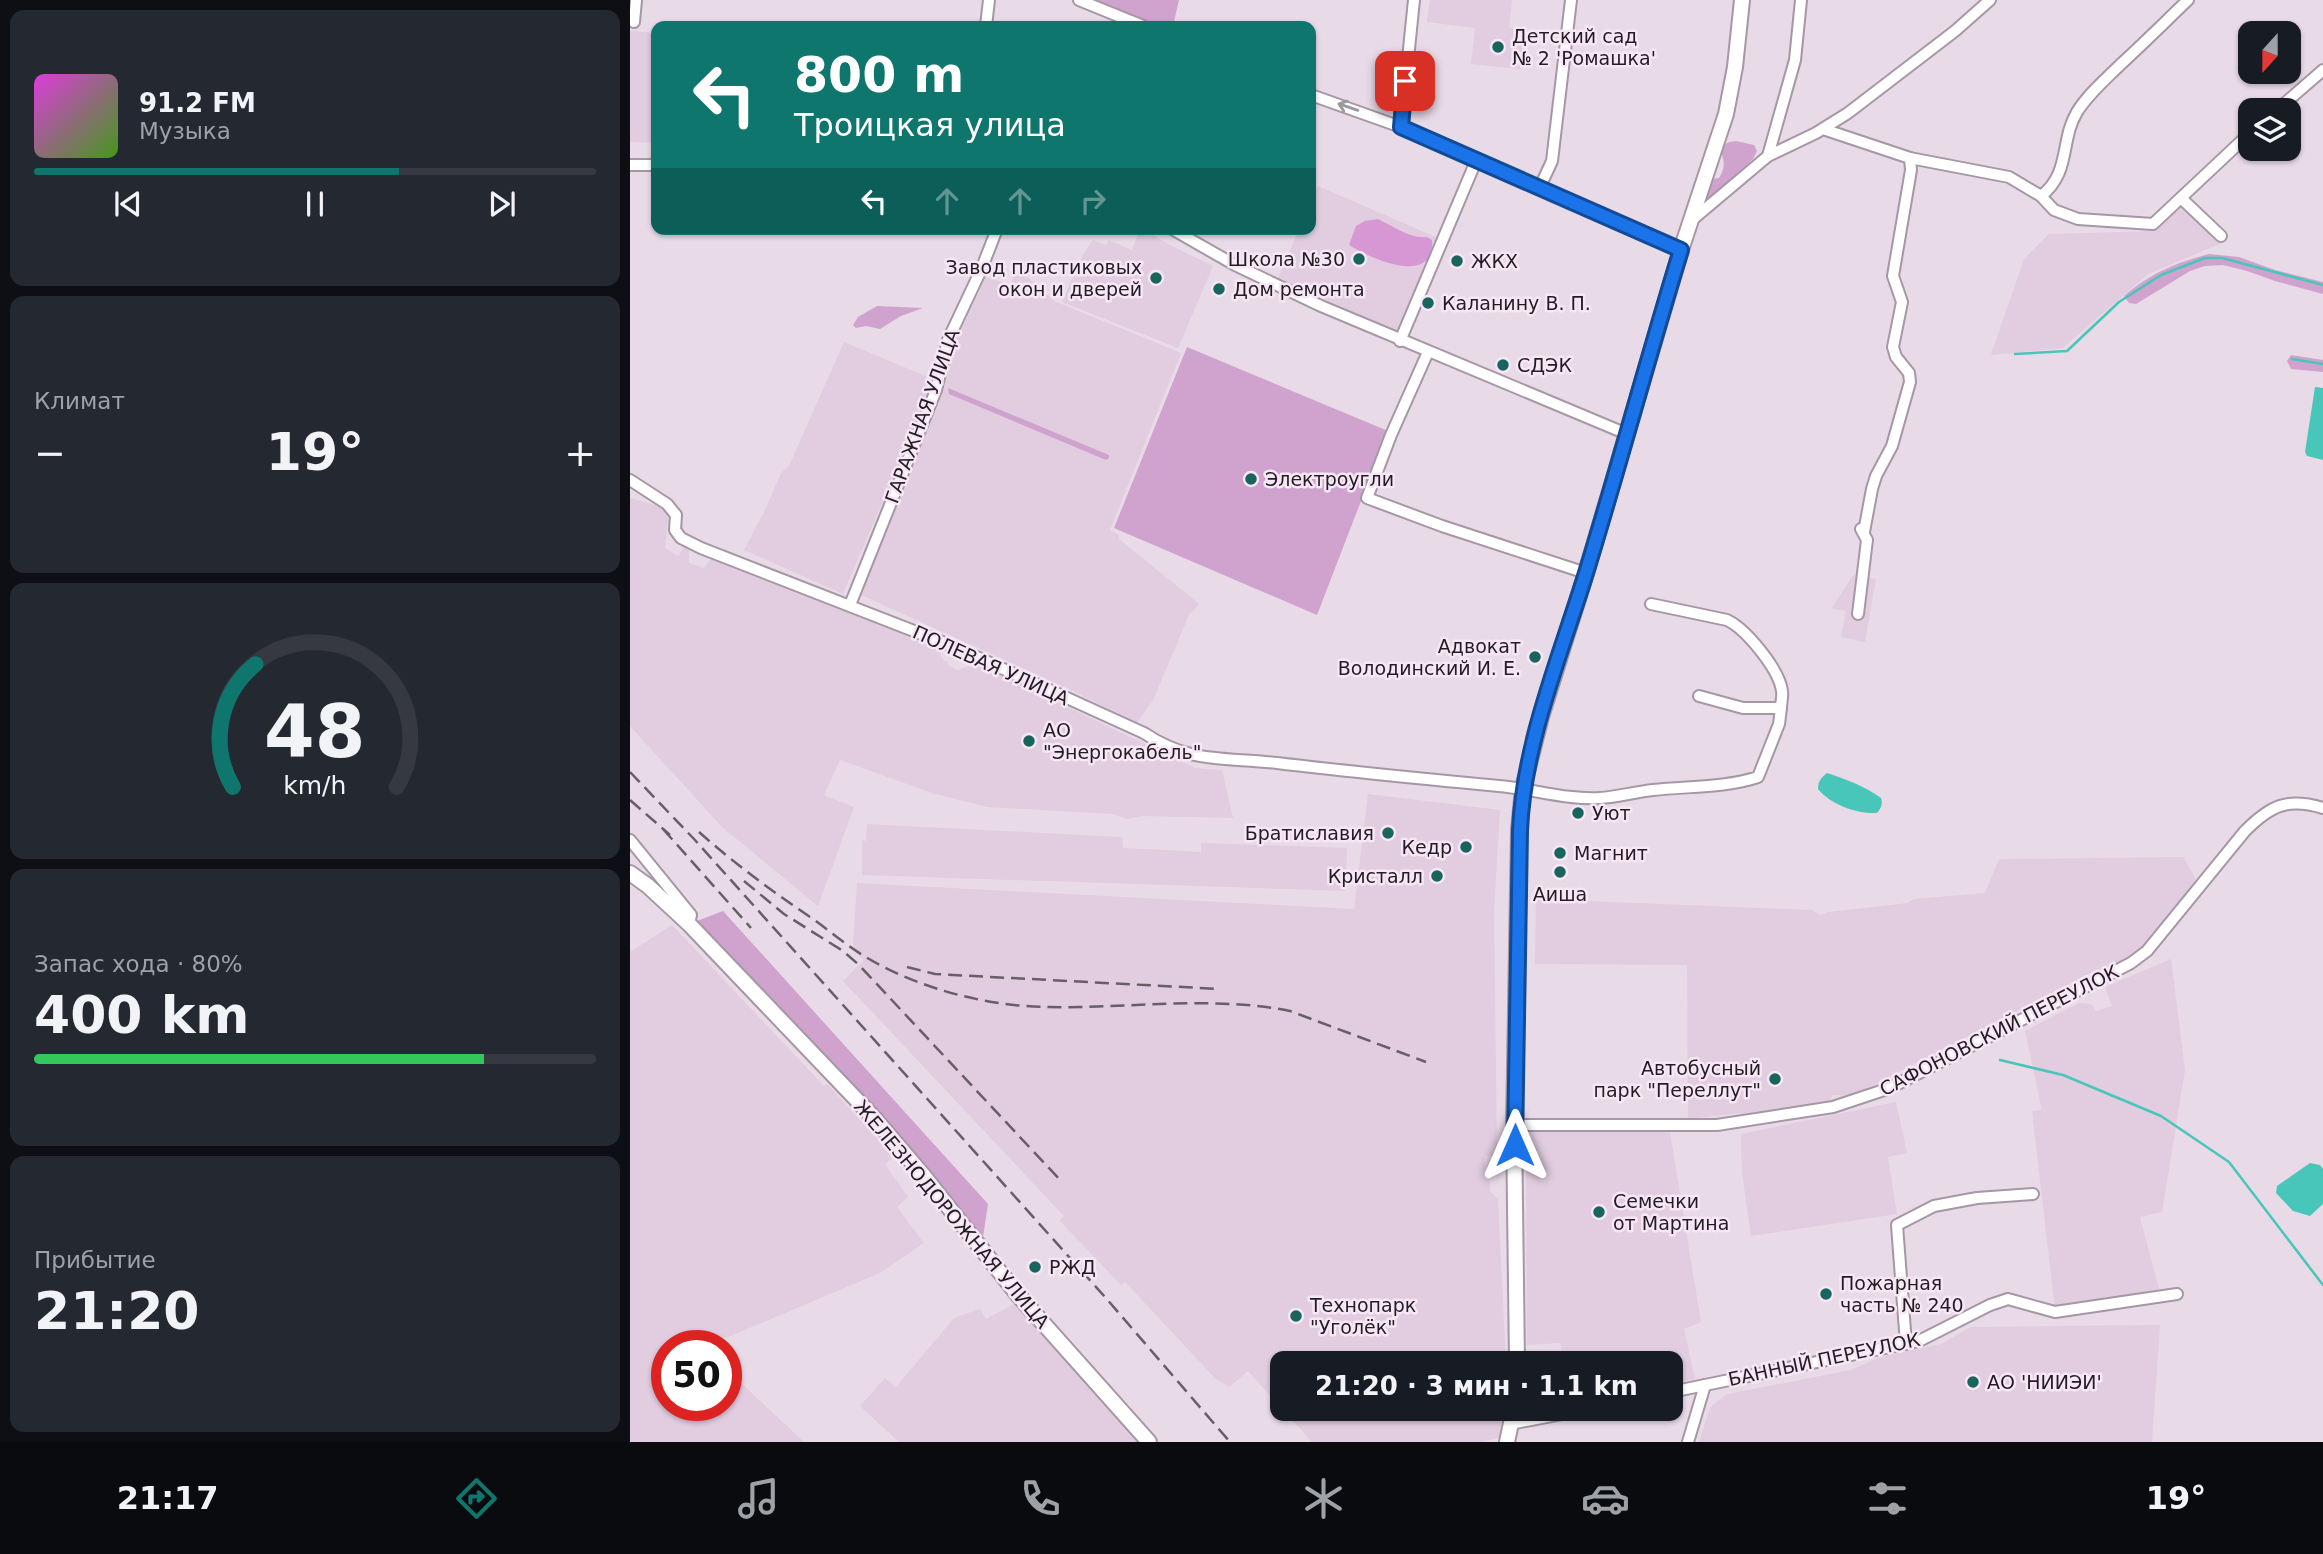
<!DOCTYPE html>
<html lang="ru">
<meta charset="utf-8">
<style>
:root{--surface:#171b24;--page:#242831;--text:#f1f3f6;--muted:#9ea1a6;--line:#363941;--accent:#0f766e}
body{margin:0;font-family:"DejaVu Sans",sans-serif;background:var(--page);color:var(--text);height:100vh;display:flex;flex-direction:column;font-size:26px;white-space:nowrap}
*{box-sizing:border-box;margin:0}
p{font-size:23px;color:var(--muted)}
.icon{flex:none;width:38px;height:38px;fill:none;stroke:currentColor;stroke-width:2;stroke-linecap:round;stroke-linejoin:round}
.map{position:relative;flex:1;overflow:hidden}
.side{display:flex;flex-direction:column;gap:10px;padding:10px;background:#0d0f14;width:630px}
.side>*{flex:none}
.hud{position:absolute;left:21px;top:21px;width:665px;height:214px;border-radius:14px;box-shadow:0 2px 5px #0004;background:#0f766e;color:#fff;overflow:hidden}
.needle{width:46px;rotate:201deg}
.tools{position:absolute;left:1608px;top:21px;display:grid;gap:14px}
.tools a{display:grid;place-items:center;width:63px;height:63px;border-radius:14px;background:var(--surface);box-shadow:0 2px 5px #0004;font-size:35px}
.speed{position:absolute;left:21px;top:1330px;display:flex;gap:14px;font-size:35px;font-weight:700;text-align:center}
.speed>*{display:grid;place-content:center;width:91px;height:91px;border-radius:50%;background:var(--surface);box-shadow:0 2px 5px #0004;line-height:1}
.speed .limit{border:10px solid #d22;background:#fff;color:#111}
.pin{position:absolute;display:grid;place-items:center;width:60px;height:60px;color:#fff;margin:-30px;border-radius:14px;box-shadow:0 4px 10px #0006}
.me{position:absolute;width:77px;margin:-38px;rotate:0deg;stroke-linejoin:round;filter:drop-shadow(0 0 5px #0008)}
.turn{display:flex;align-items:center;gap:24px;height:147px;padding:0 28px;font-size:32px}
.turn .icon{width:91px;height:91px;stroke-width:2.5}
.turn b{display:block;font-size:49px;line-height:60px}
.lanes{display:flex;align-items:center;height:66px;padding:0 28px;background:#0003;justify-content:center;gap:35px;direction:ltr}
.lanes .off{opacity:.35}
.big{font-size:52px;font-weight:600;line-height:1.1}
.side .card{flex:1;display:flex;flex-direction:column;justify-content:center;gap:10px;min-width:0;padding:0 24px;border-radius:14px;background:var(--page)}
.side .dial{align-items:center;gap:0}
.dial svg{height:182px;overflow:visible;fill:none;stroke:var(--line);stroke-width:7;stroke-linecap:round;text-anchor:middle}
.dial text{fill:var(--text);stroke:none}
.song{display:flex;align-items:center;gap:21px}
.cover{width:84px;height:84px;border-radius:10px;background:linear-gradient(135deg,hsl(300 70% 55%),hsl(100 70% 35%))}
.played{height:7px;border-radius:4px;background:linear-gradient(90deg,var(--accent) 65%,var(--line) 65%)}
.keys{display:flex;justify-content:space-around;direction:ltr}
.heat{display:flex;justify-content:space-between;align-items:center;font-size:38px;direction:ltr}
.charge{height:10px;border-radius:5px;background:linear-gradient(90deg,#34c759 80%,var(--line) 0)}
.trip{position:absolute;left:640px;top:1351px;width:413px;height:70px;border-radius:14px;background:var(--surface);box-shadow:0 2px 5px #0004;font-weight:600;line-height:70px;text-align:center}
.dock{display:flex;height:112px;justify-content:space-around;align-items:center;background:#090b0e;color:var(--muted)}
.dock .icon{width:49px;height:49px}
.dock .selected{color:var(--accent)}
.dock b{font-size:32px;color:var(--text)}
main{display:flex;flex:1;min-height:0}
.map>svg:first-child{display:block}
.built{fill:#e1cce0}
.green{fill:#cfa3cd}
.forest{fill:#d797d5}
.water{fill:#48c6ba}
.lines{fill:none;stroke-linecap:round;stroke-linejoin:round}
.stream{stroke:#48c6ba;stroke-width:2.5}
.minor-casing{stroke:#a697a5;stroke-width:14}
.major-casing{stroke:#a697a5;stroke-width:18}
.minor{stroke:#fff;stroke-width:10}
.major{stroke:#fff;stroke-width:14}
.rail{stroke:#675e66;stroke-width:2.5;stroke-dasharray:14 7;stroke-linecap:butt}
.oneway{stroke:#9c999c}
.route-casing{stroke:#114b97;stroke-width:18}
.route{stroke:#1a73e8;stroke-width:12}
.poi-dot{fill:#19655e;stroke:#f7e7f6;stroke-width:2.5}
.labels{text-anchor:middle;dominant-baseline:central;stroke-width:5;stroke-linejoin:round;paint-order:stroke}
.poi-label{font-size:19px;fill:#231d22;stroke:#f7e7f6;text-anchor:start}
.street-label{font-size:19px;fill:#231d22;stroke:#f7e7f6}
</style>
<main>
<section class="side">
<div class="card">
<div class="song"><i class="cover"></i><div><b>91.2 FM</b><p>Музыка</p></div></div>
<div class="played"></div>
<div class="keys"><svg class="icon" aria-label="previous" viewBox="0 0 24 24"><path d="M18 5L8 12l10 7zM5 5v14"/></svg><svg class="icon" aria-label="pause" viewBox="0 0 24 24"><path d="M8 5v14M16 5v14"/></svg><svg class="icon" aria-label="next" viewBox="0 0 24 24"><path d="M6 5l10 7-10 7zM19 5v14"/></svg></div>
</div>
<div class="card"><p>Климат</p>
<div class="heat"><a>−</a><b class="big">19°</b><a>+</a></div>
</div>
<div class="card dial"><svg viewBox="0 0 100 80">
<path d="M14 69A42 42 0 1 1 86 69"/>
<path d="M14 69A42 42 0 0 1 24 15" stroke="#0f766e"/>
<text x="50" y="56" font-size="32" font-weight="700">48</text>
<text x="50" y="72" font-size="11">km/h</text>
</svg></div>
<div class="card"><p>Запас хода · 80%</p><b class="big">400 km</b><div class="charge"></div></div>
<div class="card"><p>Прибытие</p><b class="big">21:20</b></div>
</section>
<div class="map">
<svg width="1693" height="1442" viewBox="0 0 1693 1442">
<rect width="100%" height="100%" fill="#e9dae8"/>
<g class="built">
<path d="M800,0H882L879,28L895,30L890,69L841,64L845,28L797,22Z"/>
<path d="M0,31L26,33V143L0,142Z"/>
<path d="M688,186L810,239L767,331L648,279L669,229H681V202Z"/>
<path d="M1554,205L1590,244L1518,274L1433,348L1361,355L1394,259L1419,234L1524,231Z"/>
<path d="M211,229H305L211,235Z"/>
<path d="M510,229H514L538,244L583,266L548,348L432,302L454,253L463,240L476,245L478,240L502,250Z"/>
<path d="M386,271L403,281L424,301L551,353L480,530L489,535V539L569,604L559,615L523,700L507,723L437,688L229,594L310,396L317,360L356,277L380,285Z"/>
<path d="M214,342L305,380L213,594L114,550L135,510L151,473L159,466Z"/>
<path d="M0,498L37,508L38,519L35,548L48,556L55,546L59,547V563L74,568L82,558L305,646L314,661L318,662V665L328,670L347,664L565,768L592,770L603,818L512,816L498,819L482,814L357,807L305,794L210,760L194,795L224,807L188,906L92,827L0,726Z"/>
<path d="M1223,575L1246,579L1235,642L1211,637L1216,611L1202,608Z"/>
<path d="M738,794L870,810L864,911L867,1156H855L854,1175H860V1191L868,1199L876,1363H653V1409H874L871,1437L853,1442H682L618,1371L599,1387L585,1378L495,1282L491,1285L430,1221L434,1216L213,981L234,960L225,953L223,945L227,883L724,909Z"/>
<path d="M237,824L492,837L493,848L535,850L571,852V843L717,848L715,891L232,875V840L236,841Z"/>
<path d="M1553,857L1566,880L1505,956L1473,973L1468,969L1230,1092L1221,1096L1203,1095L1198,1105L1112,1118L1111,1113L1058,1119L1057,965L905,964L906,899L1182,910L1190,915L1198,912L1278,903L1284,899L1355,893L1369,859Z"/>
<path d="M42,925L194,1086L197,1084L264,1157L255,1164L278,1197L267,1207L294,1243L250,1273L98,1337L66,1340L72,1346H37V1405H96V1369L174,1442H0V952Z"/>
<path d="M1541,959L1555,1070L1532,1212L1510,1217L1529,1289L1425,1310L1402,1111L1412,1110L1395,1031L1449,1003L1461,1004L1466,1011L1482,1006L1475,987Z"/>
<path d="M1266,1102L1277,1153L1258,1157L1267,1214L1121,1236L1112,1173L1111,1134Z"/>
<path d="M992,1129L1040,1133L1071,1322L1054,1329L1065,1379L1041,1384V1363H932L931,1343L897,1345L896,1130Z"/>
<path d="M384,1304L510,1442H269L230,1406L255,1378L266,1387L324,1318L350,1309L356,1319Z"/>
<path d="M1530,1325L1522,1442H1069L1080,1407L1097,1394L1221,1370L1253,1356L1311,1344L1341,1327Z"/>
</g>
<g class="green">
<path d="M460,0H549L543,26H527Z"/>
<path d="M1106,141L1124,145L1127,151L1123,159L1076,202L1073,201L1081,179L1089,178C1095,169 1095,161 1091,153C1093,144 1097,142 1106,141Z"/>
<path d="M1579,254L1609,257L1645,270L1693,282V294L1645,281L1617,271L1593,265L1575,266L1560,271L1506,304L1499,303L1494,296C1521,273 1545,263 1579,254Z"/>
<path d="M247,306L293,308L271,316L250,329L236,326L226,328L223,325L228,317Z"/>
<path d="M557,347L758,431L687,615L484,528Z"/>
<path d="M1661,355L1693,360V372L1661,369L1657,361Z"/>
<path d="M318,388L479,455V458L476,460L319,394Z"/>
<path d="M93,911L358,1204L353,1237L259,1126L67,921Z"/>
</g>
<path class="forest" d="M748,219C763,226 780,239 797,237L802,240C805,288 739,258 719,245L726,226L735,221Z"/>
<g class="water">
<path d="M1685,387L1693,388V460L1677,456L1675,452Z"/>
<path d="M1197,773C1215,779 1235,786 1251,798C1253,804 1251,808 1247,813C1227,814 1201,805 1188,789C1188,781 1191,778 1197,773Z"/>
<path d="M1680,1163L1690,1165L1693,1169V1204L1680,1216L1663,1211L1646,1193L1647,1186Z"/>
</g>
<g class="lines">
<g class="stream">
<path d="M1385,354L1437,351L1489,302L1531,275L1575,258H1592L1693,285"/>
<path d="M1662,359L1693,364"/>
<path d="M1370,1060L1433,1075L1531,1116L1599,1162L1693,1285"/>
</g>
<g class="minor-casing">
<g id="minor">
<path d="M449,0L513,26"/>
<path d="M4,22L6,0"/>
<path d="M356,26L359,0"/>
<path d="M681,95L771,127L1051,250"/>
<path d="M1647,110L1693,70"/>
<path d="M771,127L784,0"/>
<path d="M1193,129L1280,158L1379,177L1411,196L1424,210L1448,219L1523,224L1620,133"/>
<path d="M1138,156L1165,60L1171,0"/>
<path d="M0,165H26"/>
<path d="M909,189L922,161L941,0"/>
<path d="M1411,196C1441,173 1430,140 1447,112C1458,94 1476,79 1491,64C1514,43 1536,21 1558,0"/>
<path d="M1552,199L1591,236"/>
<path d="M1062,220L1138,156L1186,133L1218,113L1325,31L1360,0"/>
<path d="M542,229L605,265L691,306L997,434"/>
<path d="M770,341L846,161"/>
<path d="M798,352L761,435L737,498L812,526L956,573"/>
<path d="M0,480L37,504L46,515L45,530L51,538L71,548L325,647L514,733C560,764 595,757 647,763C721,772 795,779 869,786C903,789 937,800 970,798C987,797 1005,792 1023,790C1057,786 1095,788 1128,777L1149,724L1151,708H1113L1069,696"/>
<path d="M1021,604L1097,620C1116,629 1149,669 1152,691C1153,696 1151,702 1151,708"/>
<path d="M220,605L306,390L318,340L351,270L367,229"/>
<path d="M1228,614L1237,540L1231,529L1234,532L1242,489L1246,476L1262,446L1280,382L1279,373L1266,357L1263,347L1272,302L1263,276L1281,170L1280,158"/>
<path d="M0,840L61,915L59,924"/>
<path d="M884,1125H1087L1203,1107L1260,1088L1501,963L1517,951L1615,831C1640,806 1657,797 1693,808"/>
<path d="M1276,1344L1267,1225L1304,1206L1347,1198L1403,1194"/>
<path d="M1041,1392L1289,1341L1360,1305L1378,1299L1425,1312L1547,1294"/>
<path d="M880,1424L958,1409"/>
<path d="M1058,1442L1075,1385"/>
</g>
</g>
<g class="major-casing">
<g id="major">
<path d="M0,873L18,886L59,924L246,1120L294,1176L388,1295L519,1442"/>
<path d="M887,1363L884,1125L889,830L893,788L911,717L956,573L1051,250L1096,114L1105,67L1112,0"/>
<path d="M877,1442L884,1409"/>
</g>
</g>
<use href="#minor" class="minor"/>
<use href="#major" class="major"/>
<g class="rail">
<path d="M0,772L64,839L475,1297L600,1442"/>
<path d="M0,800L40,835"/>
<path d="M33,829L121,928"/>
<path d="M69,832C105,864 143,892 183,919C200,931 216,945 234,956C287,988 355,1006 416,1007C497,1009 579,995 660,1011L796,1062"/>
<path d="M114,881L154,914L213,951L229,965L432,1182"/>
<path d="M277,967L305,974L590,989"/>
</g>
</g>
<defs><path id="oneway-shaft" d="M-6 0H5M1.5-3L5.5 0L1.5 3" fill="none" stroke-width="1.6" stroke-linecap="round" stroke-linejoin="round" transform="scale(1.75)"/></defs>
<use class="oneway" href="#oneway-shaft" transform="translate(718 107) rotate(-161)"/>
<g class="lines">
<g class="route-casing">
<path id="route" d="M775,81L771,127L1051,250C1018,357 989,466 956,573C930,657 894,742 890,830L885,1145"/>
</g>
<use href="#route" class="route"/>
</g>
<g class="poi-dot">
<circle cx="868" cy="47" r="7"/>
<circle cx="729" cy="259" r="7"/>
<circle cx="827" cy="261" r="7"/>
<circle cx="526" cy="278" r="7"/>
<circle cx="589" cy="289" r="7"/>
<circle cx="798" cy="303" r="7"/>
<circle cx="873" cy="365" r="7"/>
<circle cx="621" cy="479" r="7"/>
<circle cx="905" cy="657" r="7"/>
<circle cx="399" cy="741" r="7"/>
<circle cx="948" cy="813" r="7"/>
<circle cx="758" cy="833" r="7"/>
<circle cx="836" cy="847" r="7"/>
<circle cx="930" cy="853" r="7"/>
<circle cx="930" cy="872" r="7"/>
<circle cx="807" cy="876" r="7"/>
<circle cx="1145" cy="1079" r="7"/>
<circle cx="969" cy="1212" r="7"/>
<circle cx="405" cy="1267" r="7"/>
<circle cx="1196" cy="1294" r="7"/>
<circle cx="666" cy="1316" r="7"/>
<circle cx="1343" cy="1382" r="7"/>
</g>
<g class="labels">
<g class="poi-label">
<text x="882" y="36">Детский сад<tspan x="882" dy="22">№ 2 'Ромашка'</tspan></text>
<text x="715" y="259" text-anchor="end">Школа №30</text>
<text x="841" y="261">ЖКХ</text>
<text x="512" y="267" text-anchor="end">Завод пластиковых<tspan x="512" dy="22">окон и дверей</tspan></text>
<text x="603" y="289">Дом ремонта</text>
<text x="812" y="303">Каланину В. П.</text>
<text x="887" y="365">СДЭК</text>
<text x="635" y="479">Электроугли</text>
<text x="891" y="646" text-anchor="end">Адвокат<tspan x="891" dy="22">Володинский И. Е.</tspan></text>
<text x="413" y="730">АО<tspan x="413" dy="22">"Энергокабель"</tspan></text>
<text x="962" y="813">Уют</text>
<text x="744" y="833" text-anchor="end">Братиславия</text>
<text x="822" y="847" text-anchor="end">Кедр</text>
<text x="944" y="853">Магнит</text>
<text x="793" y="876" text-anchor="end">Кристалл</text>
<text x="930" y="894" text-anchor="middle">Аиша</text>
<text x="1131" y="1068" text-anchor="end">Автобусный<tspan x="1131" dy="22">парк "Переллут"</tspan></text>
<text x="983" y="1201">Семечки<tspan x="983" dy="22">от Мартина</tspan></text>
<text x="419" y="1267">РЖД</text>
<text x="1210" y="1283">Пожарная<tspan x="1210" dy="22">часть № 240</tspan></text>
<text x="680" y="1305">Технопарк<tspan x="680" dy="22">"Уголёк"</tspan></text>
<text x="1357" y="1382">АО 'НИИЭИ'</text>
</g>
<g class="street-label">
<text transform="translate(292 416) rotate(-70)">ГАРАЖНАЯ УЛИЦА</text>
<text transform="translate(361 665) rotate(24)">ПОЛЕВАЯ УЛИЦА</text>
<text transform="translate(1369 1030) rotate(-27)">САФОНОВСКИЙ ПЕРЕУЛОК</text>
<text transform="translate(322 1214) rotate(50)">ЖЕЛЕЗНОДОРОЖНАЯ УЛИЦА</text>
<text transform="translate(1194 1359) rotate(-12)">БАННЫЙ ПЕРЕУЛОК</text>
</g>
</g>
</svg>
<div class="tools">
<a><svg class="needle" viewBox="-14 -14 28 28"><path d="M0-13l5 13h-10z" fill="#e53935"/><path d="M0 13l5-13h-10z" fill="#9ea1a6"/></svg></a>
<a><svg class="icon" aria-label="layers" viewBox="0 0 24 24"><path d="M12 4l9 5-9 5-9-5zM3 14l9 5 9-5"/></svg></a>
</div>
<div class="speed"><div class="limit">50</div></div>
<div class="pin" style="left:775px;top:81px;background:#d93025"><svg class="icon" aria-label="arrive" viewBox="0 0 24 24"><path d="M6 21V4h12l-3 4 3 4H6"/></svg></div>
<svg class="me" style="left:885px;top:1145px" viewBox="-20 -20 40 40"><path d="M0-17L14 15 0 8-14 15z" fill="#1a73e8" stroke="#fff" stroke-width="4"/></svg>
<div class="trip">21:20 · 3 мин · 1.1 km</div>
<div class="hud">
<div class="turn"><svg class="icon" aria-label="left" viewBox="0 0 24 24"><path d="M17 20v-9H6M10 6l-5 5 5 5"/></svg><div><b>800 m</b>Троицкая улица</div></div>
<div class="lanes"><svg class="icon" aria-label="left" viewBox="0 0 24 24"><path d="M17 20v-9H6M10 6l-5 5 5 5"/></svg><svg class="icon off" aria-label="ahead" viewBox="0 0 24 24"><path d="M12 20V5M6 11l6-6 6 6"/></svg><svg class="icon off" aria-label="ahead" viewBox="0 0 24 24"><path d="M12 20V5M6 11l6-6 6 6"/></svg><svg class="icon off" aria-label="right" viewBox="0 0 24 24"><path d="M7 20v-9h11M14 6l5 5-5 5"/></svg></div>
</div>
</div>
</main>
<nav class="dock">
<b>21:17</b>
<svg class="icon selected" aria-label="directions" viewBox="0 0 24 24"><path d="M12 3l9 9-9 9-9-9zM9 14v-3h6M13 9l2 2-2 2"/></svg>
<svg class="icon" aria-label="music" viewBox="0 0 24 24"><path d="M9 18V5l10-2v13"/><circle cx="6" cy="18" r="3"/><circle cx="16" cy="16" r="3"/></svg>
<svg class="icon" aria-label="phone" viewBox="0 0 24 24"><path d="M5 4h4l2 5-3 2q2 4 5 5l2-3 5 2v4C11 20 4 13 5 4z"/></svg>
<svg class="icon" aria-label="climate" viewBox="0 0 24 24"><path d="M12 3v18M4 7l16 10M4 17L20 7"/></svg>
<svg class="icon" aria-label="car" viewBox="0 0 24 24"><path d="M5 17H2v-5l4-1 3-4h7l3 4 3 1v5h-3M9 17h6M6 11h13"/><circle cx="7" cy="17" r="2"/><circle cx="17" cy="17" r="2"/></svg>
<svg class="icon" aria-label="filters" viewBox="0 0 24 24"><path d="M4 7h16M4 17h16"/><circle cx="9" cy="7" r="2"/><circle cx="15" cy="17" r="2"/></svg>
<b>19°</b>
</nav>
